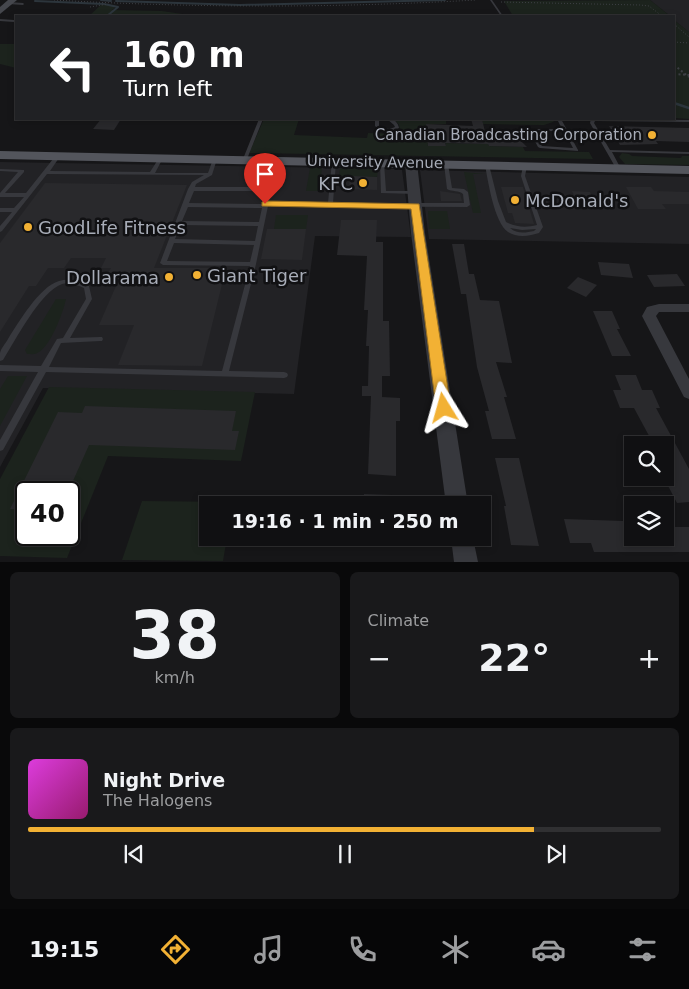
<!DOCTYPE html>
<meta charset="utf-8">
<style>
:root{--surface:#101012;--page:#19191b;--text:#f1f3f6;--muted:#9c9d9f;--line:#303032;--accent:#f2b134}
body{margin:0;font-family:"DejaVu Sans",sans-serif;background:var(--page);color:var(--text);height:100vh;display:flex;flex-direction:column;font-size:19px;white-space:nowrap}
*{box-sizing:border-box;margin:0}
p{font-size:16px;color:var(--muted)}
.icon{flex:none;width:28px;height:28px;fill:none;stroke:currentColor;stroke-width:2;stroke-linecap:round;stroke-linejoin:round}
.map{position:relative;height:562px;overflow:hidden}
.side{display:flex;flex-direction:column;gap:10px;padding:10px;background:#09090a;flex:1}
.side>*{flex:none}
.guide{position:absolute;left:15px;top:15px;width:660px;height:105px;border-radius:0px;box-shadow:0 2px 8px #0003,0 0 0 1px var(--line);background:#202124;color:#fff;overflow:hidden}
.controls{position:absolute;left:624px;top:436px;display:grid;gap:10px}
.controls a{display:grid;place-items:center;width:50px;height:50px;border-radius:0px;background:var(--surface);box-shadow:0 2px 8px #0003,0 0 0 1px var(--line);font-size:25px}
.speed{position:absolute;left:15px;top:481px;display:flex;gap:10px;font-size:25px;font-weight:700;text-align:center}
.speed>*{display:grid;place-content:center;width:65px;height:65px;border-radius:50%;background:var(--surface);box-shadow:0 2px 8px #0003,0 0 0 1px var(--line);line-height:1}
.speed .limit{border:2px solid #111;border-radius:8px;background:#fff;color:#111}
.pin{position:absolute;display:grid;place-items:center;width:42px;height:42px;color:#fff;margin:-51px -21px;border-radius:50% 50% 50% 0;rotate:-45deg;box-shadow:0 0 5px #0007}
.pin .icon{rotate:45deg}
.me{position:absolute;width:55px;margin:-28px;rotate:352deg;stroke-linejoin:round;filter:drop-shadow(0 0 4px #0008)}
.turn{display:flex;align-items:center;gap:18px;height:105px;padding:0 25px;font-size:22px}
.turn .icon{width:65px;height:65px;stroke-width:2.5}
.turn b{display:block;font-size:35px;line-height:42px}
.big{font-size:38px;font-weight:700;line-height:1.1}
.side .tile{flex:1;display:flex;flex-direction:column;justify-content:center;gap:8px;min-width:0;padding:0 18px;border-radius:8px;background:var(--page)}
.side .dial{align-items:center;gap:0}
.dial b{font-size:65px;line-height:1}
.song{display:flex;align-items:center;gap:15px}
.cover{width:60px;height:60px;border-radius:8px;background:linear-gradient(135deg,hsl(300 70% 55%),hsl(320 70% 35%))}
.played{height:5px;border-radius:2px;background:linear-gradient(90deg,var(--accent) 80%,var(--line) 80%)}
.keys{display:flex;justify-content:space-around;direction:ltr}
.heat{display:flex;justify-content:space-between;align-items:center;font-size:28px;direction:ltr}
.side .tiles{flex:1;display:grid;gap:10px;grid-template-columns:1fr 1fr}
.tile:last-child{grid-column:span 2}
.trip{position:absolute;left:199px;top:496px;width:292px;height:50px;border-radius:0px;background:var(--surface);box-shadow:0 2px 8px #0003,0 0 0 1px var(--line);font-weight:700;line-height:50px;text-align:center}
.dock{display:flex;height:80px;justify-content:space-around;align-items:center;background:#060607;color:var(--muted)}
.dock .icon{width:35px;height:35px}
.dock .current{color:var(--accent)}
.dock b{font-size:22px;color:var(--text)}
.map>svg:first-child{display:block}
.built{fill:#222225}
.green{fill:#1c231d;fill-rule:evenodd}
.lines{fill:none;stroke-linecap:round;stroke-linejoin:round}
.stream-far1{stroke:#2c353c;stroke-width:2}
.stream{stroke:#2c353c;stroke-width:2.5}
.building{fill:#29292c}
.path-far1{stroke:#3d3f44;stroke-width:1;stroke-dasharray:1 2;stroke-linecap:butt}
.path{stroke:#3d3f44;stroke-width:2;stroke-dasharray:2 2.5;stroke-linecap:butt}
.service{fill:#37383d;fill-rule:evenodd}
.minor{fill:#37383d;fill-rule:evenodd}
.tertiary{fill:#37383d;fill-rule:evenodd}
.secondary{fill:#45474d;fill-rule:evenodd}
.primary{fill:#53555c;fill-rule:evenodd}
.route{fill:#f2b134;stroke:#9d7322}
.poi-dot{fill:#f2b134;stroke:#111113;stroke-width:2}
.labels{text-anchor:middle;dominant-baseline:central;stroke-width:5;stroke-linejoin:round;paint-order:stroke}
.far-poi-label{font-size:15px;fill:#a8adb8;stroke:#111113;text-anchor:end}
.far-street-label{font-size:15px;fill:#a8adb8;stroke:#111113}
.poi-label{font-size:18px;fill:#a8adb8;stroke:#111113;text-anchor:start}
</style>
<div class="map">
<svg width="689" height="562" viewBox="0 0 689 562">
<rect width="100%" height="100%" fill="#161618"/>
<g class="built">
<path d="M650,0H689V32L674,20V16H670Z"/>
<path d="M0,162L399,169L402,170L411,237L315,236L294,394L43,388L0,467Z"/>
<path d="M420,170L689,177V244L429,239Z"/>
</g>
<g class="green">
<path d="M650,0L670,16H513L504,1Z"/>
<path d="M102,4L112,5L115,8L112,10L162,11L196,16H89Z"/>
<path d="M674,20L689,32V119L674,118Z"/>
<path d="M0,44H16V68L0,64Z"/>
<path d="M264,119H299L294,135L367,138L368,133L427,135L428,146H446L445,143L480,144L487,142L489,146L523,147L525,151L589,152L593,159L249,153Z"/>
<path d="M394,119H446V124H426V131L400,130L399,125Z"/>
<path d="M482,119H555V120L553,122L544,125L483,124Z"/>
<path d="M622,153L629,154L632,156L681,158L682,156H689V165L625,164L619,157Z"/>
<path d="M310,168H322L319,191H306Z"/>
<path d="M340,168L378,169L377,177L339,176Z"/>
<path d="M464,172L485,174H473L481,213H473Z"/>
<path d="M428,211H447L450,229H429Z"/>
<path d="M276,215H308L306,229H274Z"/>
<path d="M56,299H66C63,313 51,345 39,352C35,355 32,354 27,354L25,350Z"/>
<path d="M8,376H27L0,426V389Z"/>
<path d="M49,387L255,392L241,461L108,456L67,558L0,556V479ZM26,492H69V535H26Z"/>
<path d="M142,501L234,502V505H208V538H227L223,561L122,560Z"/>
</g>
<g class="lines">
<g class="stream-far1">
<path d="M101,0L111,1"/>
<path d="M35,1L104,4L118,7L107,16"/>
<path d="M116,1L240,5L445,0"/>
</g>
<path class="stream" d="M674,103L689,108"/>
</g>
<g class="building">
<path d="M101,119H121L114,130L93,129Z"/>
<path d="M471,119H482L486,136L517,137L527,147L489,146L487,142L488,144L445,143L446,146H428L426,124L473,126Z"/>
<path d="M609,126L689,128V142L656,141L658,144L620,145Z"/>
<path d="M350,176L377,177V190L349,189Z"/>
<path d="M45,183L187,185L154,268H226L202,366L118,365L134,325H99L119,279H105L111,268H101L106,258H71L64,268H48L36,286H29L0,332V243Z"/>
<path d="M501,187H523L534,224L515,223L512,213H508Z"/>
<path d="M626,187H651L654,191L689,192V204H662L666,209H638Z"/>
<path d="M440,191L460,194L462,201H441Z"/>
<path d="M572,191L590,192L597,208H579Z"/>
<path d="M341,220H377L376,242H383V321H389L390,376H382V397L400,398V421H396V476L368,474L371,396H362V386H368L369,346H366L368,310H364L367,256L337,255Z"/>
<path d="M267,229H306L302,260L261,259Z"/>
<path d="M452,244H464L469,274H474L480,300L499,301L512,363L496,362L507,397H504L516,439H492L485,411H489L477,367L466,294H461Z"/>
<path d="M598,262L629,264L633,278L601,275Z"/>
<path d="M677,274L685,286L654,287L647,275Z"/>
<path d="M578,277L597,285L586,297L567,288Z"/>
<path d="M593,311H612L620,329H617L631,356H612Z"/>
<path d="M615,375H636L642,390H652L660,408H656L689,469V502L677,503L665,480V445H654L634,408H620L613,390H621Z"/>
<path d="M85,406L236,411L232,431H239L235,450L89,445L68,492H26V509H10L58,412L82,413Z"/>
<path d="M495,458H519L539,546L511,545L504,506H506Z"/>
<path d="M364,494L392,495V505H363Z"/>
<path d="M564,519L623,521L629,538H665V527H689V552H594L591,543H570Z"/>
</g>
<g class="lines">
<g class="path-far1">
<path d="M54,0C195,8 335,8 476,0"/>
<path d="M501,2L640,5L649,6L662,16"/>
<path d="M90,7L108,4"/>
<path d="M674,24L689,37"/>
<path d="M674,42L689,43"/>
</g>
<g class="path">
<path d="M674,65L689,77"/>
<path d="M674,74L689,75"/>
</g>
<g class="service">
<path d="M490,0H492L503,16H501Z"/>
<path d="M9,2L23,3L24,4L23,5L8,4Z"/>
<path d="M0,19L14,20L16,21L14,22L0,21Z"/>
<path d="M259,119H263L247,159V160H243V159Z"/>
<path d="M375,119H379V126C384,129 389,130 395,127L394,125L387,119C393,118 398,122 399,128C392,133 382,132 375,126Z"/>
<path d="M557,119H561L578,150V151L540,148L538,147L529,130L531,129H562ZM534,131H564L573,148L542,146Z"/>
<path d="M591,119L689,120V122L595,121L594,123L610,150L689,152V154L612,152L621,169V170H617L590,123Z"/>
<path d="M57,154H61V155L50,171L150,172L159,158L161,157L163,158L155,173H208L213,159L215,158H217V159L212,175L196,184L195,187H267L273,160L275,159L277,160L269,202L328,203L332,161L334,160L336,161L333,203H464L463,194C459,190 452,192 447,189L444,164L446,163L448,164L452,188L464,189L468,192L470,205L467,207L268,206L256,264L229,371L284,372L287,373L288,375L287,377L284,378L46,372L3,450L0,451V440L38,372L0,371V365L41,366L57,339L63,338L86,299L84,288C77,285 69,282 62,284C40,292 15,341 3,360L0,361C0,358 0,355 0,353C1,348 6,343 8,339C19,322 39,287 59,281C69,278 80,281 89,286L92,299L70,338L100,337H102L103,339L102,341H100L61,343L49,367L222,371L250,266L163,265L160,263L188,189L192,182L204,175L47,174L2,231L0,232V226L12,212H0V208H14L24,197H0V193L18,172L0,171V169L24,170V172L5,193H26ZM194,191H266L263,204L189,203ZM188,207L262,208L259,222L182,221ZM181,225L258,226L255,241L175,239ZM174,243L254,245L250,262L167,261Z"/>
<path d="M380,162H382L384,163L386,191H414L416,192V194L381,193Z"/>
<path d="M485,164H489V165L498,201L506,222C517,227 525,228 537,225L521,176L523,166L525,165H527V166L525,176L543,227L539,233C530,236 517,238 508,232C494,222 488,181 485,165ZM510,228L522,230L536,229L534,231C525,233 517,234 510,228Z"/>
</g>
<path class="minor" d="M659,304H689V312H659L656,316L689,379V399L684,397L642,316L647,307Z"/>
<g class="tertiary">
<path d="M411,160L417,163L425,233L468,505H446L411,233L405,163Z"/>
<path d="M451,538H473L478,562H454Z"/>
</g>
<path class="secondary" d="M8,0H17L0,14V7Z"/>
<path class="primary" d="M0,151L689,166V174L0,159Z"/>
</g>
<path class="route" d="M265,201L419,204L451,408L449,412L444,413L438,412L436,408L411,209L262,206V202Z"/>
<g class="poi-dot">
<circle cx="652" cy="135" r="5"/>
<circle cx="363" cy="183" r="5"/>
<circle cx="515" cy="200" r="5"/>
<circle cx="28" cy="227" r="5"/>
<circle cx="197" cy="275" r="5"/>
<circle cx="169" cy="277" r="5"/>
</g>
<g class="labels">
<g class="far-poi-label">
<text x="642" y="135">Canadian Broadcasting Corporation</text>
</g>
<g class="far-street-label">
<text transform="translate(375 162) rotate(1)">University Avenue</text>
</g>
<g class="poi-label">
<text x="353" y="183" text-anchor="end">KFC</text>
<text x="525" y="200">McDonald's</text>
<text x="38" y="227">GoodLife Fitness</text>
<text x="207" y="275">Giant Tiger</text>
<text x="159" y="277" text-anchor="end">Dollarama</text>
</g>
</g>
</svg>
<div class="controls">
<a><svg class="icon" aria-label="search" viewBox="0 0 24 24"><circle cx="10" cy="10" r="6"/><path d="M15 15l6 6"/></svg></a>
<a><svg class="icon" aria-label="layers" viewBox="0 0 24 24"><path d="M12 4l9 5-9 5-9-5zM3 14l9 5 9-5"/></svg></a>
</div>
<div class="speed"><div class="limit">40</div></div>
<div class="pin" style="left:265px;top:204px;background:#d93025"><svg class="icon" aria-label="arrive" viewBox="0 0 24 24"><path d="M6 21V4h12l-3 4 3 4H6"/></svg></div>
<svg class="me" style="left:444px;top:408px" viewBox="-20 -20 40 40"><path d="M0-17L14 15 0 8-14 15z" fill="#f2b134" stroke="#fff" stroke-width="4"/></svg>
<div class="trip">19:16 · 1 min · 250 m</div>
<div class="guide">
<div class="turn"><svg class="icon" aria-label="left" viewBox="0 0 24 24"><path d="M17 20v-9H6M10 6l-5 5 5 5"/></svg><div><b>160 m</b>Turn left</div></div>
</div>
</div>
<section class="side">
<div class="tiles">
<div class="tile dial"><b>38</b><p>km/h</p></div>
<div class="tile"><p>Climate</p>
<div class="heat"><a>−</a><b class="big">22°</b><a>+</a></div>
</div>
<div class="tile">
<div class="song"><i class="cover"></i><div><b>Night Drive</b><p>The Halogens</p></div></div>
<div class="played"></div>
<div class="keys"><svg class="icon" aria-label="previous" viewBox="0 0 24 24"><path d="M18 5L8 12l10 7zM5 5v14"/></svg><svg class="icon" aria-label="pause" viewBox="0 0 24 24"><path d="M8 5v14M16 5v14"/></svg><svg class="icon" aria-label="next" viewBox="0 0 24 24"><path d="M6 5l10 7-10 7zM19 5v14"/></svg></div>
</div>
</div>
</section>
<nav class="dock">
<b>19:15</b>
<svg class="icon current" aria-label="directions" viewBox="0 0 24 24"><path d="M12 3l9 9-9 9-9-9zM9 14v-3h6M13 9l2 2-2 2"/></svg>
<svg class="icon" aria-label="music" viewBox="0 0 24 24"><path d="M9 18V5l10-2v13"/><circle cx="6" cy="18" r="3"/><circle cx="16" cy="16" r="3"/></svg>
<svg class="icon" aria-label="phone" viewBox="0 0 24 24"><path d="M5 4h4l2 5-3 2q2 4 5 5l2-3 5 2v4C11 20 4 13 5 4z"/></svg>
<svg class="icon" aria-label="climate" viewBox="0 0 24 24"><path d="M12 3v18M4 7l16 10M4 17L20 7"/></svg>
<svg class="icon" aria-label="car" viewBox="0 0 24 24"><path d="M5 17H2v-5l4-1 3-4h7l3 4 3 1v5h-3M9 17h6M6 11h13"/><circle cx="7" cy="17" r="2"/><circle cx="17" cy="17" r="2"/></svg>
<svg class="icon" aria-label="filters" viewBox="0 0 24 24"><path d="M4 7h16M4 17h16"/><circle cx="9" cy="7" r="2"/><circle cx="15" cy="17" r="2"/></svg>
</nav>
